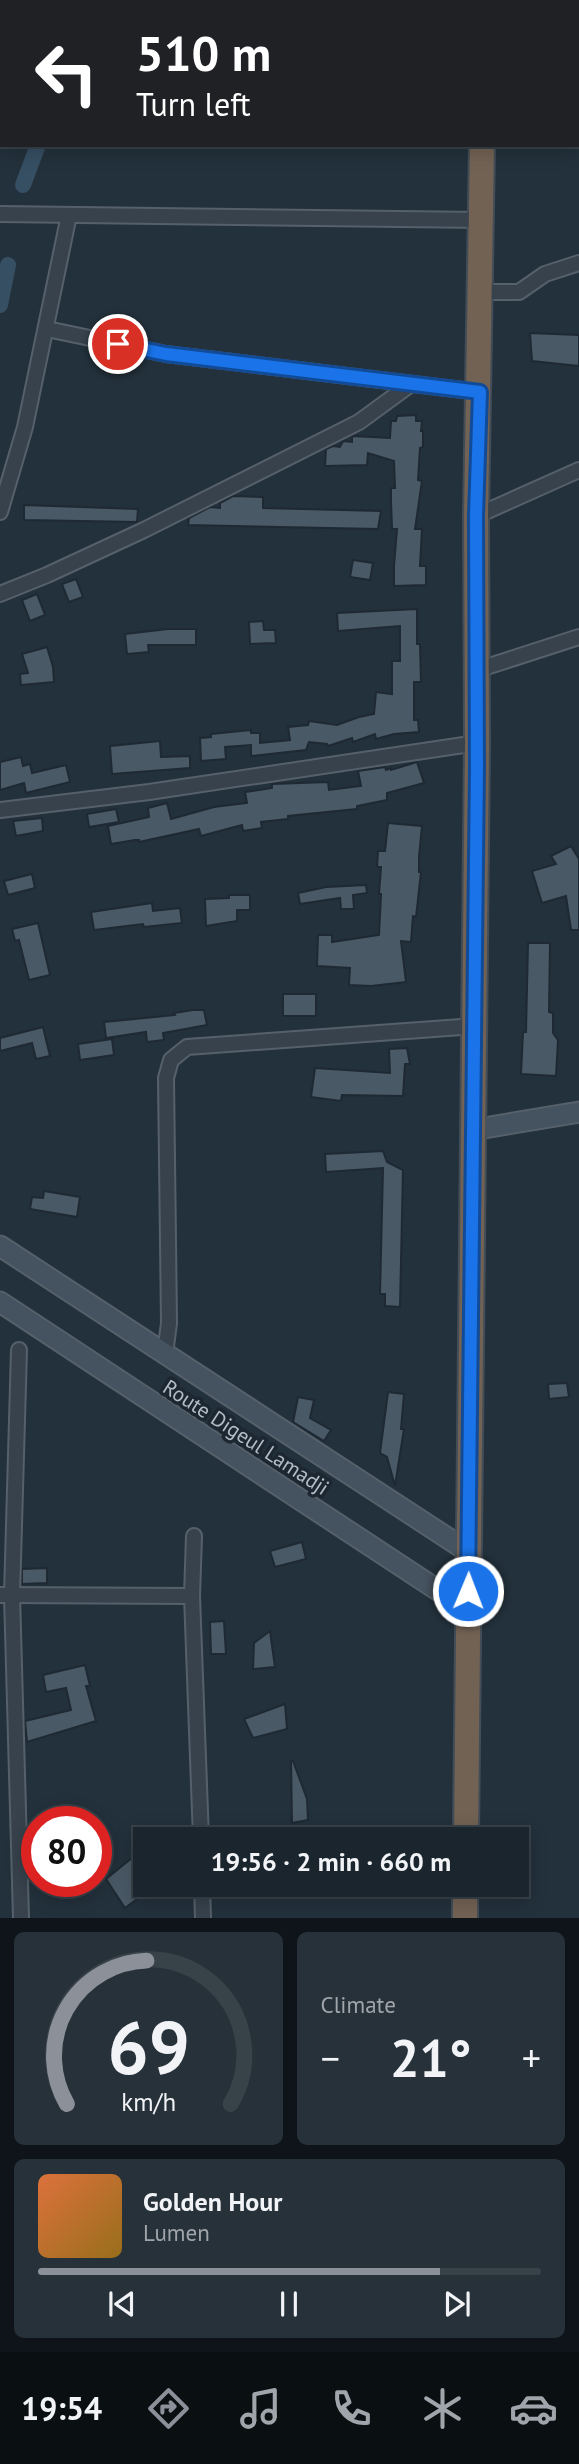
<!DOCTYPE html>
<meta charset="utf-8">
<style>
:root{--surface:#1a252d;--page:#273139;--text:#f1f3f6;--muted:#9fa5aa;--line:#384249;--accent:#8c9099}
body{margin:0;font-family:"PT Sans",sans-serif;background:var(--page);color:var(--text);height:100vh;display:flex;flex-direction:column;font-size:26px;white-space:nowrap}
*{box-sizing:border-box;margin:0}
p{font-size:23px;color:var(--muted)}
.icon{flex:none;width:38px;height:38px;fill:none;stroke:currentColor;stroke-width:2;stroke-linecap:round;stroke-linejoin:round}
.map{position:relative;height:1918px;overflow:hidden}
.drawer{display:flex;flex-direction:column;gap:14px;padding:14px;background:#0e1419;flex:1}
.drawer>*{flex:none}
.top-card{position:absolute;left:0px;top:0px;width:579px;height:147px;box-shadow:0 4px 18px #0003,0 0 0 2px var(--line);background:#202124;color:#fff;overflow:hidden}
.speed{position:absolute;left:21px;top:1806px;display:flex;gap:14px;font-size:35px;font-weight:700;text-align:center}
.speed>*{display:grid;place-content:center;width:91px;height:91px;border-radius:50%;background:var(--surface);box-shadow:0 4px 18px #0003,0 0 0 2px var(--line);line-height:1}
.speed .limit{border:10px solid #d22;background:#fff;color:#111}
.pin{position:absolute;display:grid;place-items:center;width:60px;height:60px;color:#fff;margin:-30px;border:4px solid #fff;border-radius:50%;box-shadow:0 2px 7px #0007}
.me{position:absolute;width:77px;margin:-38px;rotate:1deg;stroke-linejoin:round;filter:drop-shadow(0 0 5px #0008)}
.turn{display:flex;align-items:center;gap:24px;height:147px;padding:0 21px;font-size:32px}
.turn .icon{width:91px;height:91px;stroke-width:2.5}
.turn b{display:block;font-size:49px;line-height:60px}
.big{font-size:52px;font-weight:600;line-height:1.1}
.drawer .card{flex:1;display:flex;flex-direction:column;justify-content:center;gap:10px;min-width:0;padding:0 24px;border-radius:10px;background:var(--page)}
.drawer .dial{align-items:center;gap:0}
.dial svg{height:182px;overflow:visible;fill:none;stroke:var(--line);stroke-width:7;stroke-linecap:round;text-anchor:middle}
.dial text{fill:var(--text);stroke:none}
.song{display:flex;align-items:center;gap:21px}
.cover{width:84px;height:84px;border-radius:10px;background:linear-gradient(135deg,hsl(20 70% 55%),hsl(40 70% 35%))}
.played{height:7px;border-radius:4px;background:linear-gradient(90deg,var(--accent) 80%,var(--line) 80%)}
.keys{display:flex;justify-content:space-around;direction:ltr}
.heat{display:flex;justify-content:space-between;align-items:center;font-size:38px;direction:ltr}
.drawer .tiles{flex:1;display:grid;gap:14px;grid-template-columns:1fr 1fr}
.card:last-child{grid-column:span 2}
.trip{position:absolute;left:133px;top:1827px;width:396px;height:70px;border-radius:0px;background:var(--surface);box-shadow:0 4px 18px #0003,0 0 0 2px var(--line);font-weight:600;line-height:70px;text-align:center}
.tab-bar{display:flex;height:112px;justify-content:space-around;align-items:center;background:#0a0f12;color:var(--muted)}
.tab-bar .icon{width:49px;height:49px}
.tab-bar .active{color:var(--accent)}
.tab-bar b{font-size:32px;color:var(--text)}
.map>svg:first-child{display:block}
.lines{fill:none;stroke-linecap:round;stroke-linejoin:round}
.canal{stroke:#364f63;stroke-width:16}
.building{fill:#495965;stroke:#1e2933;stroke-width:2}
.street-casing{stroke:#55606a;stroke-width:18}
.secondary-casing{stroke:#55606a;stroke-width:23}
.highway-casing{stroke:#424d57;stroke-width:28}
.street{stroke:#37424c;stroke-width:14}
.secondary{stroke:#45525f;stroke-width:19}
.highway{stroke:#726254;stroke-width:24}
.route-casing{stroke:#114b97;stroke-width:18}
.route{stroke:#1a73e8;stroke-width:12}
.labels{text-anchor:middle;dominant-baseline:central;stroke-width:7;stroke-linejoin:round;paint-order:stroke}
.street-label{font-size:21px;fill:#b2bdc8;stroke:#1c2731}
</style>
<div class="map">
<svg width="579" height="1918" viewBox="0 0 579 1918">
<rect width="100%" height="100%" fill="#23313c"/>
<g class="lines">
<g class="canal">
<path d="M94,2L95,0"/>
<path d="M23,185L38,145"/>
<path d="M0,305L8,265"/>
</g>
</g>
<g class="building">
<path d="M530,333L579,335V366L532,361Z"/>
<path d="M416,415V421H422L421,431H423V447L420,448L418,480L422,481L415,529H422L420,566H426V585L394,586V566L397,529H392L391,501V488H395L394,461L368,453L367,465L325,466L326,449L333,446L340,447L343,441L352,442V436L390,438L391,421H396L397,416Z"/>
<path d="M233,496L263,497V508L381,511L378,529L188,525L189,518L210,507L220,508V503Z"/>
<path d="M24,505L138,509L137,522L24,520Z"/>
<path d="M353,560L373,563L370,580L350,577Z"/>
<path d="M76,579L83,597L69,602L62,584Z"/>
<path d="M37,594L45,615L30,621L22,600Z"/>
<path d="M417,609V644H420L421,682H414V720H418L419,732L394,734L376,739L375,734L353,742L352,738L328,746L327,744L309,742L306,750L251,756V745L225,747L226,759L201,761L200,738L211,737V734L251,730V733H260V743L290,740L288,727L308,725L309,721L337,725L359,717L374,714L376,692L392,694V661H400V626L338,631L337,613Z"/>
<path d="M263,621L264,630H275L276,643L250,644L249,622Z"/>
<path d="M168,629H196V645H148L149,652L127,654L125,634Z"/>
<path d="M47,647L53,667L54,682L21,685L20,674L28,673L22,654Z"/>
<path d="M160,741L161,757L190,756V768L112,774L110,746Z"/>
<path d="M21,757L23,766L30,764L32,773L66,765L70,782L26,793L24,783L0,790V762Z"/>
<path d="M417,762L424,783L387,793V800L357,806V809L288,816V819L261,822L262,828L243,831L242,825L201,836L199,829L139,842V840H135L111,844L108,826L149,817L148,808L167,803L171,819L214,807L247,803L245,792L272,788V784L328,782L329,790L361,786L358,771L385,767L386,770L391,768V770Z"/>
<path d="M116,809L119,822L89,827L87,814Z"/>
<path d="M42,818L43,831L16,836L13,821Z"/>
<path d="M388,823L422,826L419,857V872H421L416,917L413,916L411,942L401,941L406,982L371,986L349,985L350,968L317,966L318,935H332V942L379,935L381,894H379L381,867H377L378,851H385Z"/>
<path d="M571,846L579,859V930H571L566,896L542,903L532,871L556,864L551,856Z"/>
<path d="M32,874L35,888L8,895L4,881Z"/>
<path d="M366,885L367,893L353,895L354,909H341L340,898L300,904L298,893L326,887Z"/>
<path d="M229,895H250V910H237V921L206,926L205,899L229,898Z"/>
<path d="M152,903L153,911L180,908L182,923L144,927L143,924L94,930L91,912Z"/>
<path d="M38,923L50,975L29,980L19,940L15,941L12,929Z"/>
<path d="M528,943H550L549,1012L553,1013V1033L558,1040L556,1076L521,1074L523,1032H526Z"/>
<rect x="283" y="994" width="33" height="22"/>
<path d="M193,1010H204L207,1025L163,1033L164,1040L147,1042L146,1032L106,1038L104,1022L175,1015L174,1013Z"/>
<path d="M43,1027L50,1056L36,1059L32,1043L0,1051V1038Z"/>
<path d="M112,1039L114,1055L80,1060L78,1044Z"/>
<path d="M407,1048L410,1064H405L403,1096L342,1095L341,1101L311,1097L315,1068L390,1073L389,1049Z"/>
<path d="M383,1151L387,1162L403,1170L400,1307L385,1306V1294H380L383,1168L326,1172L325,1154Z"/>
<path d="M44,1191L80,1197L77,1217L30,1209L32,1197L43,1198Z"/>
<path d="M567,1383L569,1397L549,1399L548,1384Z"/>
<path d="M388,1392L404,1394L401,1429H404L395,1486L387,1457L380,1453Z"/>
<path d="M298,1397L314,1400L310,1418L331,1430L324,1441L293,1422Z"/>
<path d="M302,1542L306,1559L275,1567L270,1551Z"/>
<path d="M47,1568V1583L22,1584V1569Z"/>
<path d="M224,1621L226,1654H211L210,1622Z"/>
<path d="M270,1631L275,1667L253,1669L254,1643Z"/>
<path d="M85,1665L90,1686H86L96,1721L27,1742L25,1721L71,1710L66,1688L46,1692L43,1675Z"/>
<path d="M285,1704L287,1729L253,1738L244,1719Z"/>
<path d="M291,1761H293L307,1799L308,1820L292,1823Z"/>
<path d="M138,1853L145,1860V1893L125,1908L106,1879Z"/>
</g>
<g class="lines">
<g class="street-casing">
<g id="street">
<path d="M44,2V0"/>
<path d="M578,107H579"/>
<path d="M0,136L2,130"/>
<path d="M0,214L482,220"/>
<path d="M481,292H519L545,274L579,263"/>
<path d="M47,329L166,354L479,392"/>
<path d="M0,512L25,427L69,215"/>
<path d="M476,516L579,470"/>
<path d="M0,594L47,575L144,530L359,422L411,384"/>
<path d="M477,670L579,637"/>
<path d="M0,810L149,792L477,743"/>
<path d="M19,1350L12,1595L21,1918"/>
<path d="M165,1354L169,1323L166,1078L171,1060L187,1047L475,1026"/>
<path d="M194,1536L192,1596L201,1839"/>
<path d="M0,1595L192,1596"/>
<path d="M202,1885L203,1918"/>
</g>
</g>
<g class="secondary-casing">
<g id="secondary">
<path d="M472,1130L579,1112"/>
<path d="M0,1246L469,1552"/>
<path d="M0,1302L468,1610"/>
</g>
</g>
<g class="highway-casing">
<g id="highway">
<path d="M482,2V0"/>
<path d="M466,1839L477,743L476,516L482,145"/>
<path d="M465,1918V1885"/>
</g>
</g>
<use href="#street" class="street"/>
<use href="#secondary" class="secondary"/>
<use href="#highway" class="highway"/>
</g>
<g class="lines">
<g class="route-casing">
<path id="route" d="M118,344L166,354L480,392L476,516L477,768L468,1591"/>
</g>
<use href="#route" class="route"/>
</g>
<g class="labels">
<g class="street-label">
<text transform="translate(246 1437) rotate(33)">Route Digeul Lamadji</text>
</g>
</g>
</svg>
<div class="speed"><div class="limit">80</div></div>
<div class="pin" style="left:118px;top:344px;background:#d93025"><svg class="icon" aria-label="arrive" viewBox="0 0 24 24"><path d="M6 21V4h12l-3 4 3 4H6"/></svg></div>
<svg class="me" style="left:468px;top:1591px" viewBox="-20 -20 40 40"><circle r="17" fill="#1a73e8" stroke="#fff" stroke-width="3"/><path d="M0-11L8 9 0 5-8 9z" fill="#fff"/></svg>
<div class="trip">19:56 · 2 min · 660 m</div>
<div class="top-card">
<div class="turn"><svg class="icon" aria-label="left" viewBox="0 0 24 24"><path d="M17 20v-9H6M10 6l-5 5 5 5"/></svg><div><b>510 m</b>Turn left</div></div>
</div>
</div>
<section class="drawer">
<div class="tiles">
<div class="card dial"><svg viewBox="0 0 100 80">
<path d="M14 69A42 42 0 1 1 86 69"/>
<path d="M14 69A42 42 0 0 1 49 6" stroke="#8c9099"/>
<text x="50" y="56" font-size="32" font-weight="700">69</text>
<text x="50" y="72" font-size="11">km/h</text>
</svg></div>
<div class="card"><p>Climate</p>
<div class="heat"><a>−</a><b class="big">21°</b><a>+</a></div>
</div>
<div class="card">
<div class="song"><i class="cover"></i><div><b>Golden Hour</b><p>Lumen</p></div></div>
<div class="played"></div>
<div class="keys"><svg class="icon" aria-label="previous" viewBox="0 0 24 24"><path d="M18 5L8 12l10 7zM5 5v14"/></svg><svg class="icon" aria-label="pause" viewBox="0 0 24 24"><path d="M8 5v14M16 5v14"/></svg><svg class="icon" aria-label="next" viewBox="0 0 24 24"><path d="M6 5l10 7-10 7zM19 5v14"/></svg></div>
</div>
</div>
</section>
<nav class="tab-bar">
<b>19:54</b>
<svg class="icon active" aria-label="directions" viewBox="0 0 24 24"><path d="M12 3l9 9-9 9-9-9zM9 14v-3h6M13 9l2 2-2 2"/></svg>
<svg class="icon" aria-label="music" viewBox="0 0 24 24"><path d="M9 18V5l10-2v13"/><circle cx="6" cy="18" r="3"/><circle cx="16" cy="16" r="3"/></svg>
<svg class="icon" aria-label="phone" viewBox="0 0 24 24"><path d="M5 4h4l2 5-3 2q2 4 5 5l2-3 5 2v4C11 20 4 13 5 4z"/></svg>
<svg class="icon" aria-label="climate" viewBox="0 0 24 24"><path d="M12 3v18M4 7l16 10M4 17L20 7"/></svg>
<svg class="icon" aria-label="car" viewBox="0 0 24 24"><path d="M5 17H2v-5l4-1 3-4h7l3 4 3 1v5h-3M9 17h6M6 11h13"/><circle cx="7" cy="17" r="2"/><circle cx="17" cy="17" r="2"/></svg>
</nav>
